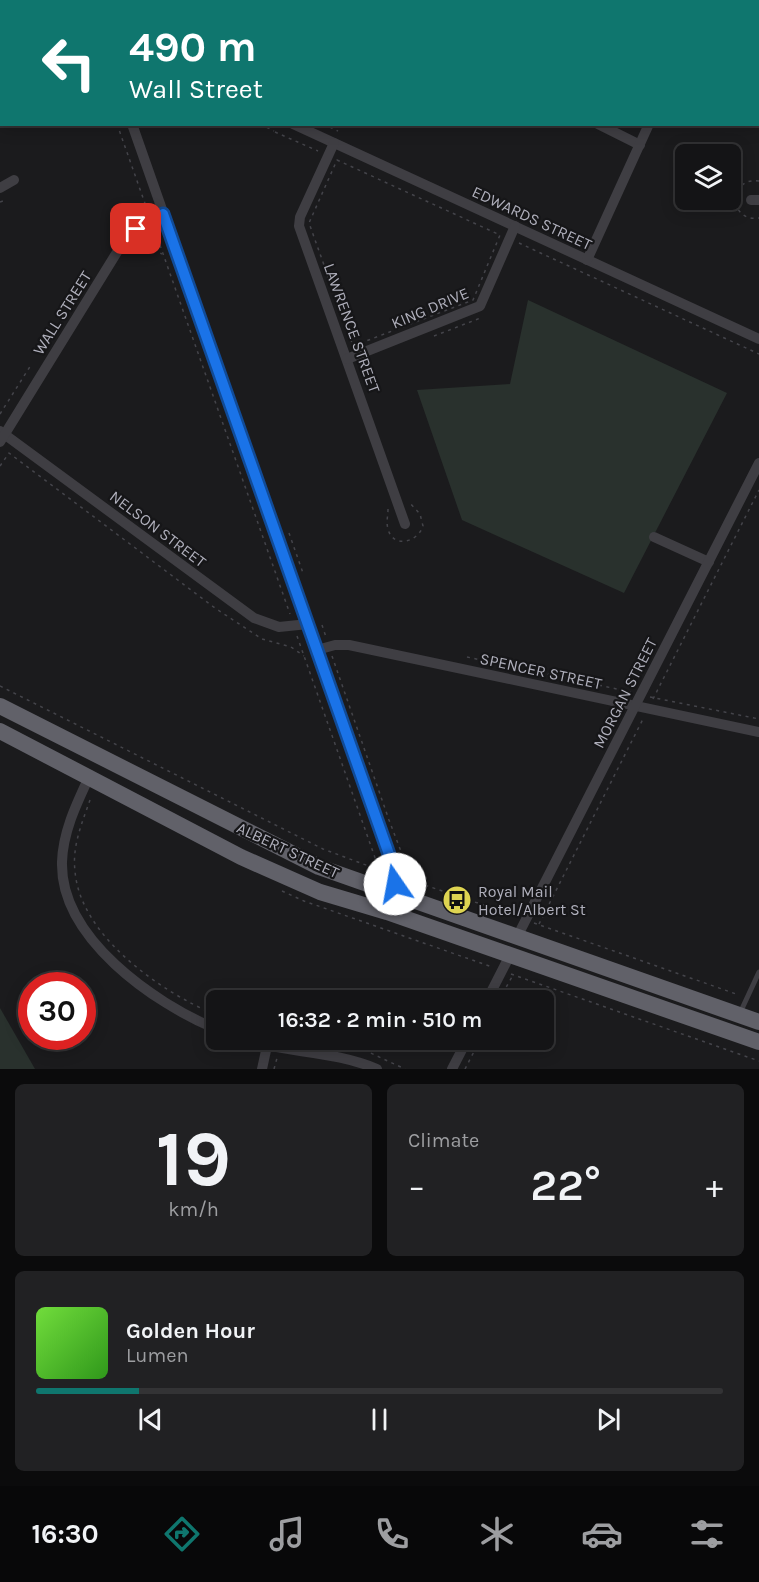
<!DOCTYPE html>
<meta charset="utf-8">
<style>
:root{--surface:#141416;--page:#212123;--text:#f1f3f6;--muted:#9d9ea1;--line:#333335;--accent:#0f766e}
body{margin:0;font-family:Karla,sans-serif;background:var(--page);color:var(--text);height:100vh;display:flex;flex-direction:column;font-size:22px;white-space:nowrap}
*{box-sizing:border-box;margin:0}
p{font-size:20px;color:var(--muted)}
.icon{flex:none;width:33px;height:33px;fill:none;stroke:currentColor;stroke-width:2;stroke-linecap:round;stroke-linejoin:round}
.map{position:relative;height:1069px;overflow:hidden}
.panel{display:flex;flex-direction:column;gap:15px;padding:15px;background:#0b0b0c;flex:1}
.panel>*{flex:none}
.guide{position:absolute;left:0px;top:0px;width:759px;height:126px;box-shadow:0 3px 15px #0003,0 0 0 2px var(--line);background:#0f766e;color:#fff;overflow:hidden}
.tools{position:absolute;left:675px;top:144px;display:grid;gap:12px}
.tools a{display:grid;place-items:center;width:66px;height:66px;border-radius:9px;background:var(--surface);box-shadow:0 3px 15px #0003,0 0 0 2px var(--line);font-size:30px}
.speed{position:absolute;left:18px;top:972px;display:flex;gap:12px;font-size:30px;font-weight:700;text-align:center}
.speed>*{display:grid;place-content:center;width:78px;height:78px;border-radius:50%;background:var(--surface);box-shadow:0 3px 15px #0003,0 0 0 2px var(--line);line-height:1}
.speed .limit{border:9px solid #d22;background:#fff;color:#111}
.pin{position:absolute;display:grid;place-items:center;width:51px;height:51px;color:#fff;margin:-26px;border-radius:12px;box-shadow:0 3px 9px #0006}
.me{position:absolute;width:66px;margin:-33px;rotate:348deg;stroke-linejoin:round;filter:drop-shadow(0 0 4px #0008)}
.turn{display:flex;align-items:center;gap:21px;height:126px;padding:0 30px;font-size:27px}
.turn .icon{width:78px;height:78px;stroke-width:2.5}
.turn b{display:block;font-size:42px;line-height:51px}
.big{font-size:45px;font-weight:600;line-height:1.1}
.panel .widget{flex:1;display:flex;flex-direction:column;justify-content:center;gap:9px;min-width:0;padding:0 21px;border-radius:9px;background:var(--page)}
.panel .dial{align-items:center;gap:0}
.dial b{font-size:78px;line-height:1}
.song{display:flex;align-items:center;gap:18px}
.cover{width:72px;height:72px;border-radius:9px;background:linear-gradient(135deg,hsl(100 70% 55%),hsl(110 70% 35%))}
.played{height:6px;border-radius:3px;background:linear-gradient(90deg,var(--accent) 15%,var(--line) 15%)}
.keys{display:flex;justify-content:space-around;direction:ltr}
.heat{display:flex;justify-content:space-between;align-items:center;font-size:33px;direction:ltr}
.panel .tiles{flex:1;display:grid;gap:15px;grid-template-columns:1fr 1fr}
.widget:last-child{grid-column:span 2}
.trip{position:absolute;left:206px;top:990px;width:348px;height:60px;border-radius:9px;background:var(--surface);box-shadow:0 3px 15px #0003,0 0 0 2px var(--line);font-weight:600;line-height:60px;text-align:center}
.dock{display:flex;height:96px;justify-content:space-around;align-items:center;background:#080809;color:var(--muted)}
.dock .icon{width:42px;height:42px}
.dock .on{color:var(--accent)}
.dock b{font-size:27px;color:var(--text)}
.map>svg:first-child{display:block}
.green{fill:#29312d}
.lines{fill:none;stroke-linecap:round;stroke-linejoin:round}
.path{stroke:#44444a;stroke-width:1.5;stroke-dasharray:3 4.5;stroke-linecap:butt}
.service{stroke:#3f3e43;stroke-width:5}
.minor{stroke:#3f3e43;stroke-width:10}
.tertiary{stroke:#3f3e43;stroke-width:12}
.trunk{stroke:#616169;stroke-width:16}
.route-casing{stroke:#114b97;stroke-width:15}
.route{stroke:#1a73e8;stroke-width:10}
.labels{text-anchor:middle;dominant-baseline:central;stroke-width:4.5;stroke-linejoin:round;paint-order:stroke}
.street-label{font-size:16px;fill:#afafbb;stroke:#161618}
.poi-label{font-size:16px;fill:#afafbb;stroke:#161618;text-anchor:start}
</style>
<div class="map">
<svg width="759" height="1069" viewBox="0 0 759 1069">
<rect width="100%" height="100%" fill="#1b1b1d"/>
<g class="green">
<path d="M528,300L727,393L624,593L462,520L417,390L510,384Z"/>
<path d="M0,1008L35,1069H0Z"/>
</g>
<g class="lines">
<g class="path">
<path d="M107,0V2"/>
<path d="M416,0L418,2"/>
<path d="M463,2L464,0"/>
<path d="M689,2L690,0"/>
<path d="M117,124L148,212"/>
<path d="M260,124L274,131"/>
<path d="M323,124L338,131"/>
<path d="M275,132L318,151"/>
<path d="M337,160L500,235L473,300L353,346L309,223Z"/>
<path d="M759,181C745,179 737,187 735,200C737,213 746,220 759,218"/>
<path d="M0,202L3,201"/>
<path d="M155,231L290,614"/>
<path d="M519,243L759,354"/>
<path d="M147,246L162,254"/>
<path d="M434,336L483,317"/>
<path d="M0,414L31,365"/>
<path d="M0,466L9,453L215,608L262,639L291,647L304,656"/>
<path d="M388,509C388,516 386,522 388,529C393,549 418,542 423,526L420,514L409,502"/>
<path d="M289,533L303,573"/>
<path d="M322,625L326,637"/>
<path d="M297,636L379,869"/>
<path d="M332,656L389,820L412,880"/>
<path d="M467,657L631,692"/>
<path d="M0,686L323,849L382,871"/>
<path d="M650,697L759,719"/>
<path d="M653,699L759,490"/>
<path d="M90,800C82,823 72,846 75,871C80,936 161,992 216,1015"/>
<path d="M404,878L516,916"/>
<path d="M282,891L304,901L492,967"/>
<path d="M534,923L739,995"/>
<path d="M539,924L643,719"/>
<path d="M511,974L759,1061"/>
<path d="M499,1000L513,975"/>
<path d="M305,1040L362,1049L405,1069"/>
<path d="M274,1069L277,1058"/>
<path d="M465,1069L480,1040"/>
</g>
<path class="service" d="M740,1013L759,972"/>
<g class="minor">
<path d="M316,0L317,2"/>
<path d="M452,2V0"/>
<path d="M705,2L706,0"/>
<path d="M132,124L394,870L395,884L387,912"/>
<path d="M293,124L759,339"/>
<path d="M598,124L640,145"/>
<path d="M334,143L300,217L299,226L405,524"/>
<path d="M0,188L14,180"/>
<path d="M751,200H759"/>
<path d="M587,260L649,124"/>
<path d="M347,359L480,306L515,226"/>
<path d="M0,431L254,618L279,627L308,624"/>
<path d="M0,442L122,244L136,229L163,215"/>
<path d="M654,537L709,562"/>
<path d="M317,650L335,645H349L759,732"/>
<path d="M90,775C77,803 63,831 62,862C60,938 154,1003 216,1029"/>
<path d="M517,937L759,463"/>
<path d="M487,1000L510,955"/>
<path d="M245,1040C288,1053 335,1051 377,1069"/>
<path d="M262,1069L267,1046"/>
<path d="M452,1069L467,1040"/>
</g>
<g class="tertiary">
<path d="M93,0V2"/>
<path d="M0,47L2,46"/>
</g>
<g class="trunk">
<path d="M0,706L319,867L759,1022"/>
<path d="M0,731L241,857L320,892L387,912L759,1042"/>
</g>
</g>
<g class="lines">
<g class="route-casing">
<path id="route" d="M136,229L163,214L391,860L395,884"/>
</g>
<use href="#route" class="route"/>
</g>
<defs>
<g id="bus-disc" transform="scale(1.5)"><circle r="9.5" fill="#ded451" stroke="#161618"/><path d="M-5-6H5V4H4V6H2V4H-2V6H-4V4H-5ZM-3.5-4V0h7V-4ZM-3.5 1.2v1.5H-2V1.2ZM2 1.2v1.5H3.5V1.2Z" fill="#111"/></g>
</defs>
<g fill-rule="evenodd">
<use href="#bus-disc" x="457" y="900"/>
</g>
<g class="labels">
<g class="street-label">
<text transform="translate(532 218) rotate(25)">EDWARDS STREET</text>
<text transform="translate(430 308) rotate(-23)">KING DRIVE</text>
<text transform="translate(62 313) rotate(-58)">WALL STREET</text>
<text transform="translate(352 328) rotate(70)">LAWRENCE STREET</text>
<text transform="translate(158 529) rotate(37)">NELSON STREET</text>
<text transform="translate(541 671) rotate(12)">SPENCER STREET</text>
<text transform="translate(625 693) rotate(-63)">MORGAN STREET</text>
<text transform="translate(288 850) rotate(25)">ALBERT STREET</text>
</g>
<g class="poi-label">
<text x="478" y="891">Royal Mail<tspan x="478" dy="18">Hotel/Albert St</tspan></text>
</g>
</g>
</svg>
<div class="tools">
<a><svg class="icon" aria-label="layers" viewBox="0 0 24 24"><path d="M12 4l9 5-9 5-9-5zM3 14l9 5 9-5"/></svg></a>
</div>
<div class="speed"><div class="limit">30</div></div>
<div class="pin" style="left:136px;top:229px;background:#d93025"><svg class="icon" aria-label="arrive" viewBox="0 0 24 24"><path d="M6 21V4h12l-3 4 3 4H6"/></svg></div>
<svg class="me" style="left:395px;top:884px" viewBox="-20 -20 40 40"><circle r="19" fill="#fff"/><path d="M0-13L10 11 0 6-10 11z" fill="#1a73e8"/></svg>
<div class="trip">16:32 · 2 min · 510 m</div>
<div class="guide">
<div class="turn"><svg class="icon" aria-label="left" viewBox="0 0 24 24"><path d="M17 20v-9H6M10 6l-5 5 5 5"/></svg><div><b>490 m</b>Wall Street</div></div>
</div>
</div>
<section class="panel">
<div class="tiles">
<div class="widget dial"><b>19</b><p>km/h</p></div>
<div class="widget"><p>Climate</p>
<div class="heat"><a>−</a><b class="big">22°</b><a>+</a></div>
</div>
<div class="widget">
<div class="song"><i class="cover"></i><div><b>Golden Hour</b><p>Lumen</p></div></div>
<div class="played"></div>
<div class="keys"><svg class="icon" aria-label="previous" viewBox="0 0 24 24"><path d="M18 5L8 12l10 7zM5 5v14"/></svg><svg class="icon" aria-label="pause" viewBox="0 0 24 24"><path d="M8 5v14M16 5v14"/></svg><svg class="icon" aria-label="next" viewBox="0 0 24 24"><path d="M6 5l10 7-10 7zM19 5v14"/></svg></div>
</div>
</div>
</section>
<nav class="dock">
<b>16:30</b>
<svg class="icon on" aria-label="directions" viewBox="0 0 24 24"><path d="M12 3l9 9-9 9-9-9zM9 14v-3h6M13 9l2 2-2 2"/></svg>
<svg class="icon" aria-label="music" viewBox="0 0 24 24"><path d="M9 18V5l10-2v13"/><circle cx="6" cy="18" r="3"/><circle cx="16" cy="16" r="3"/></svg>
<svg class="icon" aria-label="phone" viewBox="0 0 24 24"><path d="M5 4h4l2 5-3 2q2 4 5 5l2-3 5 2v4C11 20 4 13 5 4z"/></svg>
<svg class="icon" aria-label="climate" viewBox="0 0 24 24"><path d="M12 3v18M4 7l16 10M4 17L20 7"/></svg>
<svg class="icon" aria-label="car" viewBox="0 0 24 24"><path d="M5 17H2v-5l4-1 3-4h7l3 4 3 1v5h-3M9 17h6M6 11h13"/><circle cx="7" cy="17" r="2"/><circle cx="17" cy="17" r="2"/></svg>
<svg class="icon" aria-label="filters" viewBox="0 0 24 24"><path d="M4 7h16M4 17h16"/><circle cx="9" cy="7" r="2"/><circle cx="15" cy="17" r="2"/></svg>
</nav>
